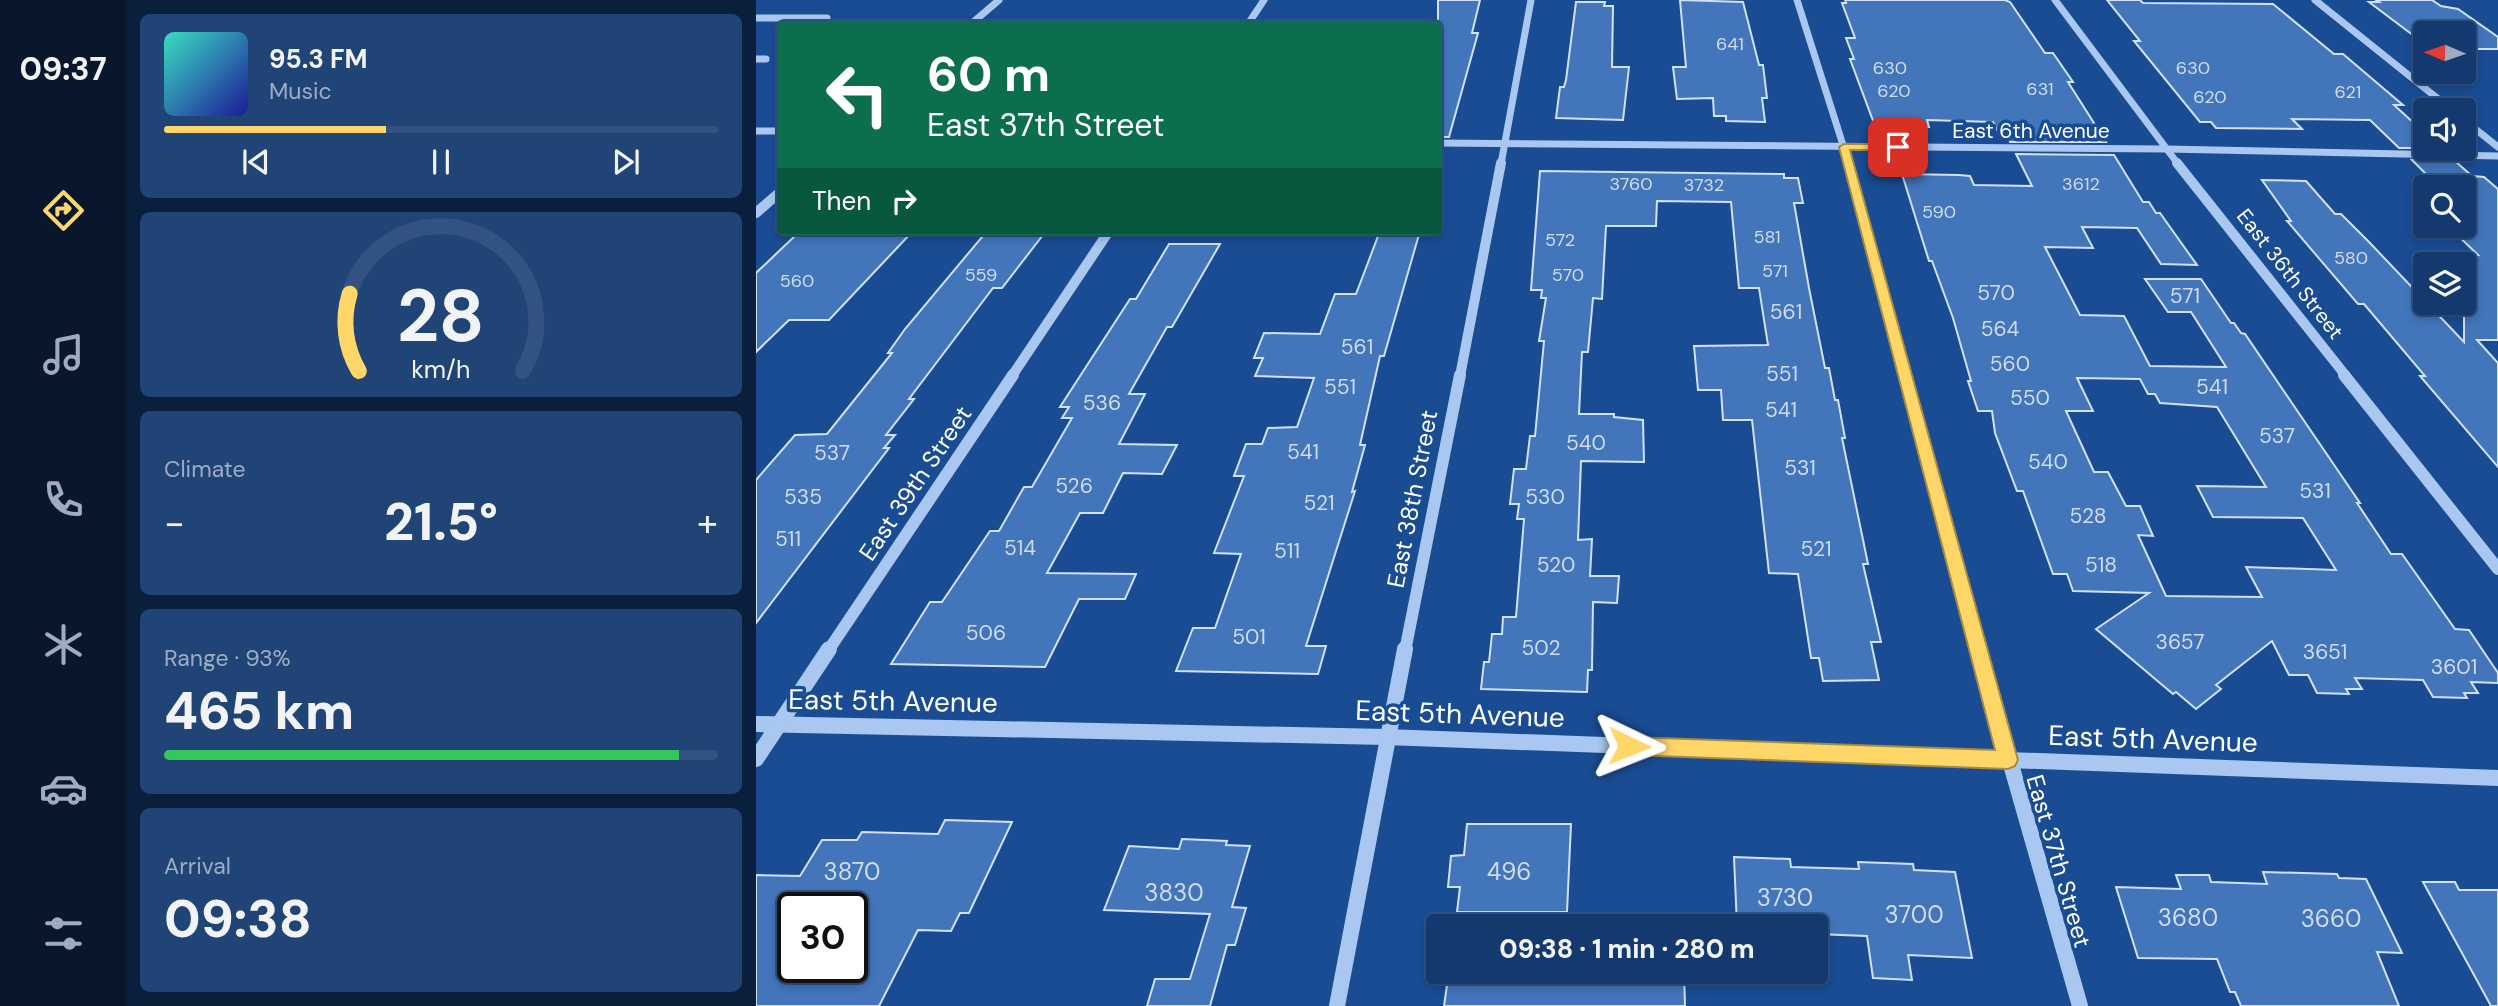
<!DOCTYPE html>
<meta charset="utf-8">
<style>
:root{--surface:#13396e;--page:#204476;--text:#f1f3f6;--muted:#9dacc2;--line:#325381;--accent:#ffd668}
body{margin:0;font-family:"DM Sans",sans-serif;background:var(--page);color:var(--text);height:100vh;display:flex;flex-direction:column;font-size:26px;white-space:nowrap}
*{box-sizing:border-box;margin:0}
p{font-size:23px;color:var(--muted)}
.icon{flex:none;width:38px;height:38px;fill:none;stroke:currentColor;stroke-width:2;stroke-linecap:round;stroke-linejoin:round}
.map{position:relative;flex:1;overflow:hidden}
.sheet{display:flex;flex-direction:column;gap:14px;padding:14px;background:#0a1f3c;width:630px}
.sheet>*{flex:none}
.banner{position:absolute;left:21px;top:21px;width:665px;height:214px;border-radius:7px;box-shadow:0 4px 10px #0003,0 0 0 2px var(--line);background:#0b6e4f;color:#fff;overflow:hidden}
.needle{width:46px;rotate:272deg}
.tools{position:absolute;left:1657px;top:21px;display:grid;gap:14px}
.tools a{display:grid;place-items:center;width:63px;height:63px;border-radius:7px;background:var(--surface);box-shadow:0 4px 10px #0003,0 0 0 2px var(--line);font-size:35px}
.speed{position:absolute;left:21px;top:892px;display:flex;gap:14px;font-size:35px;font-weight:700;text-align:center}
.speed>*{display:grid;place-content:center;width:91px;height:91px;border-radius:50%;background:var(--surface);box-shadow:0 4px 10px #0003,0 0 0 2px var(--line);line-height:1}
.speed .limit{border:4px solid #111;border-radius:10px;background:#fff;color:#111}
.pin{position:absolute;display:grid;place-items:center;width:60px;height:60px;color:#fff;margin:-30px;border-radius:14px;box-shadow:0 4px 10px #0006}
.me{position:absolute;width:77px;margin:-38px;rotate:92deg;stroke-linejoin:round;filter:drop-shadow(0 0 5px #0008)}
.turn{display:flex;align-items:center;gap:24px;height:147px;padding:0 35px;font-size:32px}
.turn .icon{width:91px;height:91px;stroke-width:2.5}
.turn b{display:block;font-size:49px;line-height:60px}
.then{display:flex;align-items:center;height:66px;padding:0 35px;background:#0003;gap:14px;font-size:26px}
.big{font-size:52px;font-weight:800;line-height:1.1}
.sheet .card{flex:1;display:flex;flex-direction:column;justify-content:center;gap:10px;min-width:0;padding:0 24px;border-radius:10px;background:var(--page)}
.sheet .dial{align-items:center;gap:0}
.dial svg{height:182px;overflow:visible;fill:none;stroke:var(--line);stroke-width:7;stroke-linecap:round;text-anchor:middle}
.dial text{fill:var(--text);stroke:none}
.song{display:flex;align-items:center;gap:21px}
.cover{width:84px;height:84px;border-radius:10px;background:linear-gradient(135deg,hsl(170 70% 55%),hsl(240 70% 35%))}
.played{height:7px;border-radius:4px;background:linear-gradient(90deg,var(--accent) 40%,var(--line) 40%)}
.keys{display:flex;justify-content:space-around;direction:ltr}
.heat{display:flex;justify-content:space-between;align-items:center;font-size:38px;direction:ltr}
.charge{height:10px;border-radius:5px;background:linear-gradient(90deg,#34c759 93%,var(--line) 0)}
.trip{position:absolute;left:670px;top:914px;width:402px;height:70px;border-radius:7px;background:var(--surface);box-shadow:0 4px 10px #0003,0 0 0 2px var(--line);font-weight:800;line-height:70px;text-align:center}
main{display:flex;flex:1;min-height:0}
.dock{display:flex;flex-direction:column;width:126px;justify-content:space-around;align-items:center;background:#08172c;color:var(--muted)}
.dock .icon{width:49px;height:49px}
.dock .current{color:var(--accent)}
.dock b{font-size:32px;color:var(--text)}
.map>svg:first-child{display:block}
.building{fill:#4275ba;stroke:#d0e2fb;stroke-width:2;fill-rule:evenodd}
.lines{fill:none;stroke-linecap:round;stroke-linejoin:round}
.minor-far3{stroke:#a9c7f0;stroke-width:7}
.minor-far2{stroke:#a9c7f0;stroke-width:10}
.minor-far1{stroke:#a9c7f0;stroke-width:12}
.minor{stroke:#a9c7f0;stroke-width:16}
.route{fill:#ffd668;stroke:#a68b44;stroke-width:2}
.labels{text-anchor:middle;dominant-baseline:central;stroke-width:7;stroke-linejoin:round;paint-order:stroke}
.far-number-label{font-size:18px;fill:#d0dcee}
.far-street-label{font-size:21px;fill:#fff;stroke:#194c93}
.number-label{font-size:21px;fill:#d0dcee}
.street-label{font-size:24px;fill:#fff;stroke:#194c93}
.near-number-label{font-size:24px;fill:#d0dcee}
.near-street-label{font-size:28px;fill:#fff;stroke:#194c93}
</style>
<main>
<nav class="dock">
<b>09:37</b>
<svg class="icon current" aria-label="directions" viewBox="0 0 24 24"><path d="M12 3l9 9-9 9-9-9zM9 14v-3h6M13 9l2 2-2 2"/></svg>
<svg class="icon" aria-label="music" viewBox="0 0 24 24"><path d="M9 18V5l10-2v13"/><circle cx="6" cy="18" r="3"/><circle cx="16" cy="16" r="3"/></svg>
<svg class="icon" aria-label="phone" viewBox="0 0 24 24"><path d="M5 4h4l2 5-3 2q2 4 5 5l2-3 5 2v4C11 20 4 13 5 4z"/></svg>
<svg class="icon" aria-label="climate" viewBox="0 0 24 24"><path d="M12 3v18M4 7l16 10M4 17L20 7"/></svg>
<svg class="icon" aria-label="car" viewBox="0 0 24 24"><path d="M5 17H2v-5l4-1 3-4h7l3 4 3 1v5h-3M9 17h6M6 11h13"/><circle cx="7" cy="17" r="2"/><circle cx="17" cy="17" r="2"/></svg>
<svg class="icon" aria-label="filters" viewBox="0 0 24 24"><path d="M4 7h16M4 17h16"/><circle cx="9" cy="7" r="2"/><circle cx="15" cy="17" r="2"/></svg>
</nav>
<section class="sheet">
<div class="card">
<div class="song"><i class="cover"></i><div><b>95.3 FM</b><p>Music</p></div></div>
<div class="played"></div>
<div class="keys"><svg class="icon" aria-label="previous" viewBox="0 0 24 24"><path d="M18 5L8 12l10 7zM5 5v14"/></svg><svg class="icon" aria-label="pause" viewBox="0 0 24 24"><path d="M8 5v14M16 5v14"/></svg><svg class="icon" aria-label="next" viewBox="0 0 24 24"><path d="M6 5l10 7-10 7zM19 5v14"/></svg></div>
</div>
<div class="card dial"><svg viewBox="0 0 100 80">
<path d="M14 69A42 42 0 1 1 86 69"/>
<path d="M14 69A42 42 0 0 1 10 35" stroke="#ffd668"/>
<text x="50" y="56" font-size="32" font-weight="700">28</text>
<text x="50" y="72" font-size="11">km/h</text>
</svg></div>
<div class="card"><p>Climate</p>
<div class="heat"><a>−</a><b class="big">21.5°</b><a>+</a></div>
</div>
<div class="card"><p>Range · 93%</p><b class="big">465 km</b><div class="charge"></div></div>
<div class="card"><p>Arrival</p><b class="big">09:38</b></div>
</section>
<div class="map">
<svg width="1742" height="1006" viewBox="0 0 1742 1006">
<rect width="100%" height="100%" fill="#194c93"/>
<g class="building">
<path d="M682,0H724L716,33H722L693,137H682Z"/>
<path d="M924,0L987,2L1003,65H1007L1011,98H1006L1009,122L970,121V116H958L957,98L921,99L917,67H930Z"/>
<path d="M1089,0H1249L1254,2L1289,53H1297L1317,82H1312L1350,142H1254L1251,135H1244L1237,122L1171,120L1173,127L1119,126L1094,59H1098L1090,38H1099L1086,3H1090Z"/>
<path d="M1351,0H1384L1387,3L1517,4L1578,54H1587L1647,105H1638L1670,134V148H1643L1614,120L1536,119L1546,129L1460,128L1455,122H1444L1378,41H1384Z"/>
<path d="M1620,0H1676L1685,6L1702,9L1742,37V49H1708V33H1670V45L1613,2H1623Z"/>
<path d="M820,2H849L848,6H857L856,67H873L867,120L800,118L804,87H808L810,80Z"/>
<path d="M1260,154L1358,155L1387,202H1393L1400,213H1404L1441,265L1405,264L1381,228L1326,227L1337,248L1289,247L1324,315L1368,316L1394,366L1470,367L1435,312H1412L1389,279H1445L1475,323H1478L1485,333L1489,334L1604,503H1601L1635,554H1646L1699,629L1713,630L1742,673V683L1715,682L1722,693H1708L1711,698L1677,697L1667,680L1599,678L1606,689H1590L1593,694L1561,693L1552,675H1533L1516,641L1460,685L1465,689L1440,709L1420,692L1417,694L1340,629L1393,593L1317,591L1311,574H1297L1267,491H1261L1239,433L1236,411H1222L1212,381H1215L1197,318L1176,261H1173L1146,174L1203,175L1214,176L1218,185L1276,186ZM1321,378L1384,379L1392,394H1399L1404,403L1461,407L1510,487L1441,486L1457,517L1547,518L1580,570L1490,567L1506,597L1410,596L1382,535L1397,536L1384,506H1370L1352,472H1338L1310,411H1337Z"/>
<path d="M1656,160L1699,161L1716,176L1728,177L1742,189V340H1721L1742,363V467L1664,376H1669L1608,304H1602L1531,221H1535L1506,180L1550,181L1579,214H1585L1613,242L1708,342V254L1722,255L1692,226H1708V187H1673L1661,176H1672Z"/>
<path d="M784,171L1028,174V178H1042L1047,203H1038L1053,288L1069,368H1073L1079,400H1082L1089,438H1086L1112,564H1107L1125,642H1115L1123,680L1067,681L1063,658H1055L1042,574L1013,573L996,420H967L965,390H942L938,346L1012,345L1003,288H983L975,202L901,201L900,226H850L846,299L837,298L832,352H826L823,414H858V417L887,420L888,462L825,461L822,540L836,539L834,576H863L861,603L837,602L836,670H832L831,692L725,689L728,662H733L736,634H746L747,617H760L768,519H761L763,504H754L758,469H770L774,436H779L788,341H783L790,298H785L786,290H775Z"/>
<path d="M65,231H157L73,320H33L0,352V273L42,233H62Z"/>
<path d="M231,231H290L246,288H237L153,399H158L130,435H139L128,448H133L0,623V480L39,435L71,434L136,353H132L149,329Z"/>
<path d="M624,231H664L628,356H624L604,445H609L596,492L599,491L550,646H570L562,674L420,671L437,628H459L485,554L458,553L488,476H478L490,444H506L512,428L541,427L558,378L499,376L507,358H498L508,333L564,334L579,294H600Z"/>
<path d="M413,244H464L416,327H411L373,394H389L363,444L421,445L406,474L367,473L347,513H324L291,573L380,574L369,599H323L289,667L135,664L174,602H186L234,531H243L268,487H276L316,418H306L313,407H304L374,299H380Z"/>
<path d="M189,820L256,822L213,913H204L195,931L162,930L123,1006H0V875L44,876L66,840H101L106,832L182,834ZM37,908H96V968H37Z"/>
<path d="M711,824H815L811,912H701L704,887H692L695,856L708,855Z"/>
<path d="M426,839L471,841L470,845L494,846L476,907L490,908L479,945H471L454,1006H391L399,979H434L454,914L348,910L373,846L423,849Z"/>
<path d="M978,857L1034,859L1035,867L1103,869L1102,862L1157,864L1158,870L1199,872L1216,958L1152,955L1156,980L1117,978L1111,936L1060,934V926H981Z"/>
<path d="M1507,872L1581,874L1583,878L1610,879L1646,953L1621,952L1643,1006H1485L1479,992H1474L1461,959L1382,958L1360,887L1425,889L1420,875H1453L1455,882L1511,884Z"/>
<path d="M1667,882H1699L1703,890H1742V1006H1735Z"/>
<path d="M693,971H928L929,1006H688Z"/>
</g>
<g class="lines">
<g class="minor-far3">
<path d="M1041,0L1093,164"/>
<path d="M1299,0L1422,164"/>
<path d="M1559,0L1696,110"/>
<path d="M0,18H71"/>
<path d="M215,24L243,0"/>
<path d="M492,24L508,0"/>
<path d="M0,59H10"/>
<path d="M1708,120L1742,147"/>
<path d="M0,131H24"/>
<path d="M682,143L1410,149L1742,156"/>
<path d="M745,164L775,0"/>
</g>
<g class="minor-far2">
<path d="M1092,163L1149,376"/>
<path d="M1421,163L1590,376"/>
<path d="M0,213L24,192"/>
<path d="M256,376L353,231"/>
<path d="M704,376L745,163"/>
</g>
<g class="minor-far1">
<path d="M1149,375L1223,651"/>
<path d="M1588,375L1742,569"/>
<path d="M72,651L257,375"/>
<path d="M649,651L704,375"/>
</g>
<g class="minor">
<path d="M1222,649L1324,1006"/>
<path d="M0,724L630,737L1742,778"/>
<path d="M0,759L73,649"/>
<path d="M581,1006L649,649"/>
</g>
</g>
<path class="route" d="M1142,144L1147,147L1145,150H1094L1262,760L1259,766L1252,769L873,755L866,752L863,746L866,740L873,737L1239,750L1083,147L1088,144Z"/>
<g class="labels">
<g class="far-number-label">
<text x="974" y="44">641</text>
<text x="1134" y="68">630</text>
<text x="1437" y="68">630</text>
<text x="1284" y="89">631</text>
<text x="1138" y="91">620</text>
<text x="1592" y="92">621</text>
<text x="1454" y="97">620</text>
<text x="875" y="184">3760</text>
<text x="1325" y="184">3612</text>
<text x="948" y="185">3732</text>
<text x="1183" y="212">590</text>
<text x="1011" y="237">581</text>
<text x="804" y="240">572</text>
<text x="1595" y="258">580</text>
<text x="1019" y="271">571</text>
<text x="225" y="275">559</text>
<text x="812" y="275">570</text>
<text x="41" y="281">560</text>
</g>
<g class="far-street-label">
<text x="1275" y="131">East 6th Avenue</text>
<text transform="translate(1534 274) rotate(52)">East 36th Street</text>
</g>
<g class="number-label">
<text x="1240" y="293">570</text>
<text x="1429" y="296">571</text>
<text x="1030" y="312">561</text>
<text x="1244" y="329">564</text>
<text x="601" y="347">561</text>
<text x="1254" y="364">560</text>
<text x="1026" y="374">551</text>
<text x="584" y="387">551</text>
<text x="1456" y="387">541</text>
<text x="1274" y="398">550</text>
<text x="346" y="403">536</text>
<text x="1025" y="410">541</text>
<text x="1521" y="436">537</text>
<text x="830" y="443">540</text>
<text x="547" y="452">541</text>
<text x="76" y="453">537</text>
<text x="1292" y="462">540</text>
<text x="1044" y="468">531</text>
<text x="318" y="486">526</text>
<text x="1559" y="491">531</text>
<text x="47" y="497">535</text>
<text x="789" y="497">530</text>
<text x="563" y="503">521</text>
<text x="1332" y="516">528</text>
<text x="32" y="539">511</text>
<text x="264" y="548">514</text>
<text x="1060" y="549">521</text>
<text x="531" y="551">511</text>
<text x="800" y="565">520</text>
<text x="1345" y="565">518</text>
<text x="230" y="633">506</text>
<text x="493" y="637">501</text>
<text x="1424" y="642">3657</text>
<text x="785" y="648">502</text>
<text x="1569" y="652">3651</text>
<text x="1698" y="667">3601</text>
</g>
<g class="street-label">
<text transform="translate(159 483) rotate(-56)">East 39th Street</text>
<text transform="translate(656 499) rotate(-79)">East 38th Street</text>
<text transform="translate(1303 861) rotate(74)">East 37th Street</text>
</g>
<g class="near-number-label">
<text x="96" y="871">3870</text>
<text x="753" y="871">496</text>
<text x="418" y="892">3830</text>
<text x="1029" y="897">3730</text>
<text x="1158" y="914">3700</text>
<text x="1432" y="917">3680</text>
<text x="1575" y="918">3660</text>
</g>
<g class="near-street-label">
<text transform="translate(137 701) rotate(1)">East 5th Avenue</text>
<text transform="translate(704 714) rotate(2)">East 5th Avenue</text>
<text transform="translate(1397 739) rotate(2)">East 5th Avenue</text>
</g>
</g>
</svg>
<div class="tools">
<a><svg class="needle" viewBox="-14 -14 28 28"><path d="M0-13l5 13h-10z" fill="#e53935"/><path d="M0 13l5-13h-10z" fill="#9dacc2"/></svg></a>
<a><svg class="icon" aria-label="sound" viewBox="0 0 24 24"><path d="M4 9h4l5-4v14l-5-4H4zM17 9q2 3 0 6"/></svg></a>
<a><svg class="icon" aria-label="search" viewBox="0 0 24 24"><circle cx="10" cy="10" r="6"/><path d="M15 15l6 6"/></svg></a>
<a><svg class="icon" aria-label="layers" viewBox="0 0 24 24"><path d="M12 4l9 5-9 5-9-5zM3 14l9 5 9-5"/></svg></a>
</div>
<div class="speed"><div class="limit">30</div></div>
<div class="pin" style="left:1142px;top:147px;background:#d93025"><svg class="icon" aria-label="arrive" viewBox="0 0 24 24"><path d="M6 21V4h12l-3 4 3 4H6"/></svg></div>
<svg class="me" style="left:873px;top:746px" viewBox="-20 -20 40 40"><path d="M0-17L14 15 0 8-14 15z" fill="#ffd668" stroke="#fff" stroke-width="4"/></svg>
<div class="trip">09:38 · 1 min · 280 m</div>
<div class="banner">
<div class="turn"><svg class="icon" aria-label="left" viewBox="0 0 24 24"><path d="M17 20v-9H6M10 6l-5 5 5 5"/></svg><div><b>60 m</b>East 37th Street</div></div>
<div class="then">Then<svg class="icon" aria-label="right" viewBox="0 0 24 24"><path d="M7 20v-9h11M14 6l5 5-5 5"/></svg></div>
</div>
</div>
</main>
